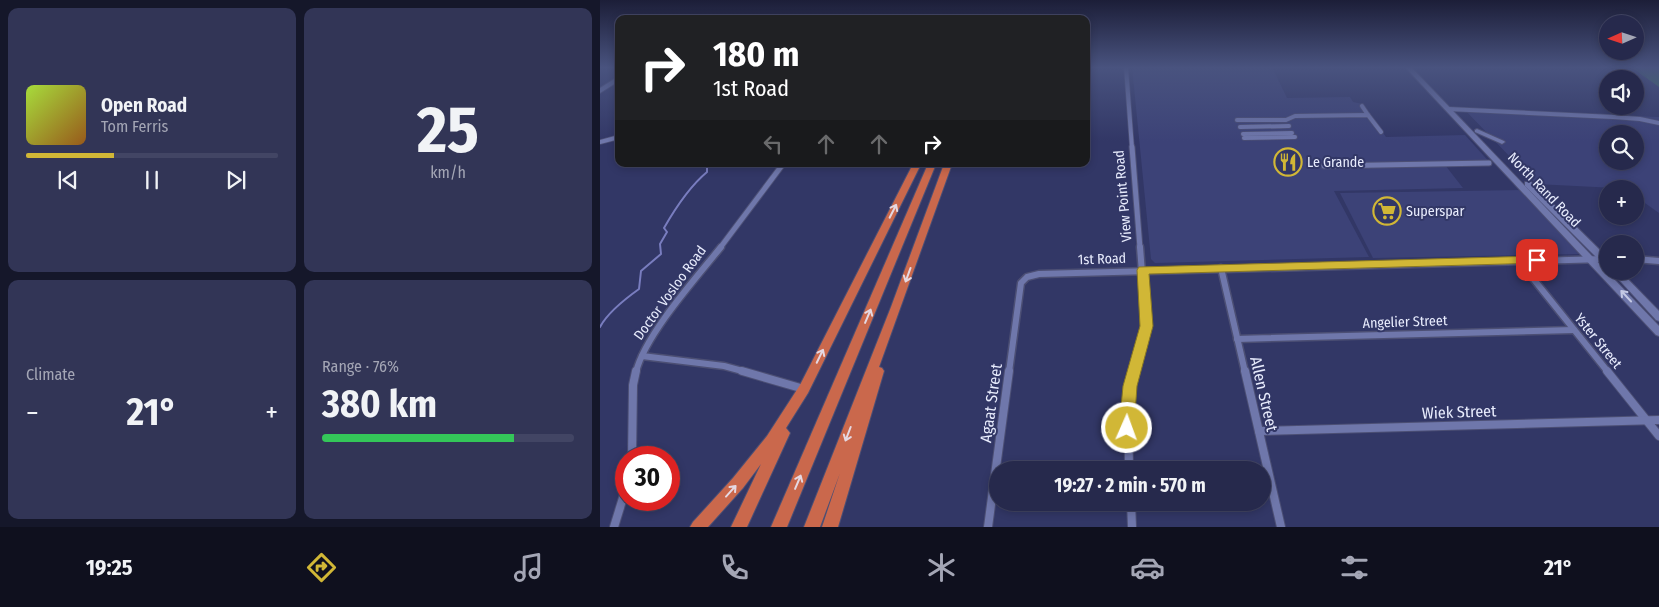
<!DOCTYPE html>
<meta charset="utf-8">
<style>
:root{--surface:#26294c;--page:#323556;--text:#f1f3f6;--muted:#a4a6b5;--line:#424564;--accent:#d1b736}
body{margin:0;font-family:"Fira Sans Condensed",sans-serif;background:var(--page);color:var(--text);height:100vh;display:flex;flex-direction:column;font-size:19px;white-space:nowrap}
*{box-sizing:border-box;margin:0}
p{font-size:16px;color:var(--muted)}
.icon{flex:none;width:28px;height:28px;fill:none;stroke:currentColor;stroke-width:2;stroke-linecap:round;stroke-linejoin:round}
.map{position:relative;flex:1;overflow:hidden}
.sheet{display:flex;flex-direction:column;gap:8px;padding:8px;background:#15172a;width:600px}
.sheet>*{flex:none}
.guide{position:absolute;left:15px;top:15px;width:475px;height:152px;border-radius:10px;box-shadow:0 2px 8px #0003,0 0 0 1px var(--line);background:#202124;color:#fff;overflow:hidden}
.needle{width:32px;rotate:267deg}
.controls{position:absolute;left:999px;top:15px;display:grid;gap:10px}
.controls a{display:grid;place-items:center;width:45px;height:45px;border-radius:50%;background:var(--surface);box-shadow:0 2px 8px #0003,0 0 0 1px var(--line);font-size:25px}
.speed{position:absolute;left:15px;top:446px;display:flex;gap:10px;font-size:25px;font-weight:700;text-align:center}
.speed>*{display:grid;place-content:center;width:65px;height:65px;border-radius:50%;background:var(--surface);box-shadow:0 2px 8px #0003,0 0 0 1px var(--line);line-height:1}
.speed .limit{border:8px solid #d22;background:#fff;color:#111}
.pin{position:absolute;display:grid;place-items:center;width:42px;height:42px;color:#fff;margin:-21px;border-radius:10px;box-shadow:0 2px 8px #0006}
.me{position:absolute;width:55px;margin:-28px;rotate:2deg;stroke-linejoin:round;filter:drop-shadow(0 0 4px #0008)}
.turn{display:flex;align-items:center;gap:18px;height:105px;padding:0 15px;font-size:22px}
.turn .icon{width:65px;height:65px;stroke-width:2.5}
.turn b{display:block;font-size:35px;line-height:42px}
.lanes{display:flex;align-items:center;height:48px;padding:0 15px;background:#0003;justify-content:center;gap:25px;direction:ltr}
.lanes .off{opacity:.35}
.big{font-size:38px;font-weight:700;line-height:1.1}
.sheet .widget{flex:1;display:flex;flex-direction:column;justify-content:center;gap:8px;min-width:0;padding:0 18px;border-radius:10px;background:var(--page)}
.sheet .dial{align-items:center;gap:0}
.dial b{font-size:65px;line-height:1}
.song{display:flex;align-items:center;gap:15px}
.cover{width:60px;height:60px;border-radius:8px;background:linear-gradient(135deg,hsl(80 70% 55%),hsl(30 70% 35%))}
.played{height:5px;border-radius:2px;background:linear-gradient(90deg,var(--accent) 35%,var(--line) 35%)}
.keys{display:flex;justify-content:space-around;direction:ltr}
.heat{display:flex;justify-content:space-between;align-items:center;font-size:28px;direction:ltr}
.charge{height:8px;border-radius:4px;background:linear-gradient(90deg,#34c759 76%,var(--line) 0)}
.sheet .tiles{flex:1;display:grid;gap:8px;grid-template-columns:repeat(2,1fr)}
.trip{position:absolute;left:389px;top:461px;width:282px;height:50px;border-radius:25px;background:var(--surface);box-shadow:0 2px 8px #0003,0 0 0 1px var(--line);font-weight:700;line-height:50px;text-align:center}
.tabs{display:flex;height:80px;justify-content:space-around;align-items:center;background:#0f101e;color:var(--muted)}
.tabs .icon{width:35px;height:35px}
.tabs .current{color:var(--accent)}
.tabs b{font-size:22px;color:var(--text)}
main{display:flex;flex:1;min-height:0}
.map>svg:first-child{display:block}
.built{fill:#3c4277;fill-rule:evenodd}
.green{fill:#387553}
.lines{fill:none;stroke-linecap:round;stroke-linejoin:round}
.stream{stroke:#797dbf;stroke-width:2}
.street-far3-casing{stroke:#4c4f74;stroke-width:5.5}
.street-far2-casing{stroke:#4c4f74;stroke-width:7}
.street-far1-casing{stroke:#4c4f74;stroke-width:9}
.street-casing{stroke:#4c4f74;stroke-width:10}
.secondary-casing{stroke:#4c4f74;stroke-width:2}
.highway-casing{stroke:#4c4f74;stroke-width:2}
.street-far3{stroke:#6f77ab;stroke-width:4}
.street-far2{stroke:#6f77ab;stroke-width:5}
.street-far1{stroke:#6f77ab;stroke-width:6}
.street{stroke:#6f77ab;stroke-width:8}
.secondary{fill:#6f77ab;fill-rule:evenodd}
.highway{fill:#ca684c;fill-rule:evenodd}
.oneway{stroke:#e4d8e2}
.oneway2{stroke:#c4c9e4}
.route{fill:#d1b736;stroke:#887723}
.labels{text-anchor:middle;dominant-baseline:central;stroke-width:4;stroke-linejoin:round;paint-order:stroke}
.poi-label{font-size:14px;fill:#e8ecfd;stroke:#323766;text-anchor:start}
.street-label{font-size:14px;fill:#e8ecfd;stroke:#323766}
.near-street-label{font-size:16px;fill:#e8ecfd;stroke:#323766}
</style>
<main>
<section class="sheet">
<div class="tiles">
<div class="widget">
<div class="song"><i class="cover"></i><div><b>Open Road</b><p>Tom Ferris</p></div></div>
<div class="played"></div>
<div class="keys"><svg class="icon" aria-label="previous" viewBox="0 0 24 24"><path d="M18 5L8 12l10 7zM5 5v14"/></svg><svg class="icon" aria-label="pause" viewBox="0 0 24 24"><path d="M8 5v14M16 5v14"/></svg><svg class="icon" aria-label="next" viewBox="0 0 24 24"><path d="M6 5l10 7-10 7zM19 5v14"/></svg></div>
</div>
<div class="widget dial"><b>25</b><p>km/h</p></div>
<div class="widget"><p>Climate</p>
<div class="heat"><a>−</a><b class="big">21°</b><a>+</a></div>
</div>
<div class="widget"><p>Range · 76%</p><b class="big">380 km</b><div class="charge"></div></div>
</div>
</section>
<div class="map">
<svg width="1059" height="527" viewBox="0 0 1059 527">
<rect width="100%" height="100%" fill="#323766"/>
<g class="built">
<path d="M532,67H672L687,98L750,97L753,102L763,104L786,137L865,135L892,165H845L863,188L734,191L769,257L555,263L551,259Z"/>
<path d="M864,109L1059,117V213L1035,196V189L936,184ZM1008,134H1035V161H1008Z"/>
<path d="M922,190L981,254L773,258L740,193Z"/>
</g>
<path class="green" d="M1031,67H1059V87Z"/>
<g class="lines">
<path class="stream" d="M0,327C8,312 25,299 39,289L41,271L61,254L60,244L67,232L64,228C76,207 89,187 107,172V167L114,164"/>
<g class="street-far3-casing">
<g id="street-far3">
<path d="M526,67L532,148"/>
<path d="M762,106L768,115"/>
<path d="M849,109L1013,117L1040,119L1059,123"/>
<path d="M637,120H686L695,116L768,115L781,132"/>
<path d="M640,127L689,126"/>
<path d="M643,134L692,133"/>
<path d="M644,138L695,137"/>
<path d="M0,142L19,137"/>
</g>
</g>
<g class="street-far2-casing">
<g id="street-far2">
<path d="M532,147L540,248"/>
<path d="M724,166L889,163"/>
<path d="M120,248L183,164"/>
</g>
</g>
<g class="street-far1-casing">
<g id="street-far1">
<path d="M1035,259L1059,261"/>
<path d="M919,261L1008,372"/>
<path d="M621,268L645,372"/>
<path d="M637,339L974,330"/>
<path d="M42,356L124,366L146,372"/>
<path d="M36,372C45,335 96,278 121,247"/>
<path d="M409,372L421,283L427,277L439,274L1005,259"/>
<path d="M535,372L546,325L540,247"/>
</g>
</g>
<g class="street-casing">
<g id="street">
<path d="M142,371L204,389"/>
<path d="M645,371L681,527"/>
<path d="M1007,371L1059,436"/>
<path d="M659,431L1059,420"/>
<path d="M32,458L33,385L36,371"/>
<path d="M529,470L528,400L535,371"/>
<path d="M531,502L532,527"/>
<path d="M14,527L26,488"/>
<path d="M388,527L409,371"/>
</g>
</g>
<g class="secondary-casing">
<g id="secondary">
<path d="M805,67H811L1059,326V336L1056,335Z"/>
<path d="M19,76V81L0,93V88Z"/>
<path d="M877,129L904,141L905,142L902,144L900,143L875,132V130Z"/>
<path d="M925,182H931L1008,258V267L1005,266L925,186Z"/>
<path d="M1011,271H1020L1059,311V321L1056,320Z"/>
</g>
</g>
<g class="highway-casing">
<g id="highway">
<path d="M313,164H321L208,393L186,428L190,433L147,527H131L161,464L143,488L108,527H90L93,522L133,478L167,436L200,385Z"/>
<path d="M328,164H336L187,527H171Z"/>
<path d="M344,164H352L279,367L282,368L284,371L238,527H222L240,473L220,527H204L291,307Z"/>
</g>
</g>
<use href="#street-far3" class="street-far3"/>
<use href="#street-far2" class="street-far2"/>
<use href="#street-far1" class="street-far1"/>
<use href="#street" class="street"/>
<use href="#secondary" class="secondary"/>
<use href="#highway" class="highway"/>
</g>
<defs><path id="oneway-shaft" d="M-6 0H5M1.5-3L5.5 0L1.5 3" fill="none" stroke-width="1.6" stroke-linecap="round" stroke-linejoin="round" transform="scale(1.25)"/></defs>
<g class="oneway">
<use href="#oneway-shaft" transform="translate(293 211) rotate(-63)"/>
<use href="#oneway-shaft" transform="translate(308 275) rotate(110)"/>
<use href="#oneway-shaft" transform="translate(268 316) rotate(-67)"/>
<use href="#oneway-shaft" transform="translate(220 356) rotate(-64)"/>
<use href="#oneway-shaft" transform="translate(248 434) rotate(111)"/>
<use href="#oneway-shaft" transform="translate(198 482) rotate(-67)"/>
<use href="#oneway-shaft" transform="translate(131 491) rotate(-48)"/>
</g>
<use class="oneway2" href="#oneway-shaft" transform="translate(1026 296) rotate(-133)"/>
<linearGradient id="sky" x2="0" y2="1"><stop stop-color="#1c1e38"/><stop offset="0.48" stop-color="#49537f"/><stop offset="1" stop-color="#49537f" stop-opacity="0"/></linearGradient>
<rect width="1059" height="141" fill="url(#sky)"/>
<path class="route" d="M937,256L942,260L941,263L549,274L553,326L537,386L534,428L532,433L527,435L522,433L519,428L523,386L540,326L537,270L539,267Z"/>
<defs>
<g id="restaurant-ring" transform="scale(1.4375)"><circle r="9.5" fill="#323766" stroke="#d1b736" stroke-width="1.5"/><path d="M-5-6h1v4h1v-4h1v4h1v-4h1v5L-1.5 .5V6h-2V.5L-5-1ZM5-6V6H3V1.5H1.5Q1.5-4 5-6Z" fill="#d1b736"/></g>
<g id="supermarket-ring" transform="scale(1.4375)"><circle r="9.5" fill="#323766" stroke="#d1b736" stroke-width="1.5"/><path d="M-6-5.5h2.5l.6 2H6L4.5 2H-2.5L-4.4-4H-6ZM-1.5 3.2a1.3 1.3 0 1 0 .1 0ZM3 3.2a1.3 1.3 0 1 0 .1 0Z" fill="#d1b736"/></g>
</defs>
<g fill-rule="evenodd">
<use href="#restaurant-ring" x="688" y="162"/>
<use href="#supermarket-ring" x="787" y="211"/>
</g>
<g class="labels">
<g class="poi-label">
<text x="707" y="162">Le Grande</text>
<text x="806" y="211">Superspar</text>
</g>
<g class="street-label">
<text transform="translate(944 190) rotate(46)">North Rand Road</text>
<text transform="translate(523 196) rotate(-95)">View Point Road</text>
<text transform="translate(502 259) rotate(-2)">1st Road</text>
<text transform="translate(70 293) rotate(-54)">Doctor Vosloo Road</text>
<text transform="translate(805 322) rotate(-2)">Angelier Street</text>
<text transform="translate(998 341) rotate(51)">Yster Street</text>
</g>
<g class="near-street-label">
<text transform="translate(664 394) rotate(77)">Allen Street</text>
<text transform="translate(391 403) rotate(-82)">Agaat Street</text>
<text transform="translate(859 412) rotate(-2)">Wiek Street</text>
</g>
</g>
</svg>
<div class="controls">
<a><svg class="needle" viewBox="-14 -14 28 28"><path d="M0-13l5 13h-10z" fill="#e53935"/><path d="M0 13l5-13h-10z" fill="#a4a6b5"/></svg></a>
<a><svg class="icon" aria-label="sound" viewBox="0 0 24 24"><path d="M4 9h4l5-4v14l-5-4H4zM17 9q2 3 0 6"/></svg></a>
<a><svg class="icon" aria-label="search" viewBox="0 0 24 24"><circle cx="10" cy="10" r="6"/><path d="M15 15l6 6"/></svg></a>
<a>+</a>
<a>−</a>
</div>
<div class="speed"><div class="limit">30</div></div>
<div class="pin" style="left:937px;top:260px;background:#d93025"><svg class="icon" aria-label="arrive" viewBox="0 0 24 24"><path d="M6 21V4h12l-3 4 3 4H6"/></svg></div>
<svg class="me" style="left:527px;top:428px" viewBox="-20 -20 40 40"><circle r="17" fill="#d1b736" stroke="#fff" stroke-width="3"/><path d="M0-11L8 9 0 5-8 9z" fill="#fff"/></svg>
<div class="trip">19:27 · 2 min · 570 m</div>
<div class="guide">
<div class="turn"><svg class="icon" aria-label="right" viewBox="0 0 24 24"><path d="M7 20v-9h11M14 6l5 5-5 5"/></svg><div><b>180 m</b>1st Road</div></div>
<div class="lanes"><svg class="icon off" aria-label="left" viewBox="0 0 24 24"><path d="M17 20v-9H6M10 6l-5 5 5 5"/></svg><svg class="icon off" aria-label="ahead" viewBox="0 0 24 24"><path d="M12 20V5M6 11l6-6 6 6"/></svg><svg class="icon off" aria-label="ahead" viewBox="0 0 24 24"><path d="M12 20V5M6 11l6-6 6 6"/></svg><svg class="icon" aria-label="right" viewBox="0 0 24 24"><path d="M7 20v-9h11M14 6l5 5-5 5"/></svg></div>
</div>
</div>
</main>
<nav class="tabs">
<b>19:25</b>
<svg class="icon current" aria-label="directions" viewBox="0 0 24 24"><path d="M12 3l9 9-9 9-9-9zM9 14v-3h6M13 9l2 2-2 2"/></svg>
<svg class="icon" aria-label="music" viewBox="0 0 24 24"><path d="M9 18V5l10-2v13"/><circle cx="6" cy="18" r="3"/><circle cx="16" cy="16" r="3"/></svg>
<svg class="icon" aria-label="phone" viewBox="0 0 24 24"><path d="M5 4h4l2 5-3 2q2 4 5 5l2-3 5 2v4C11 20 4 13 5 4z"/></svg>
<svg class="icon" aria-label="climate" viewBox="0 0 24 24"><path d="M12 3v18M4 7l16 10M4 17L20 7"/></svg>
<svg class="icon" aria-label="car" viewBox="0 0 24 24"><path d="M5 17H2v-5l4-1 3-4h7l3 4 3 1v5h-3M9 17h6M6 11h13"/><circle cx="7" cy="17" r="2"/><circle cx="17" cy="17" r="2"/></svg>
<svg class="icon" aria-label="filters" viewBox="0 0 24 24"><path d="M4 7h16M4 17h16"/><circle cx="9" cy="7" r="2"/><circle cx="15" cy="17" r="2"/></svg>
<b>21°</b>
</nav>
